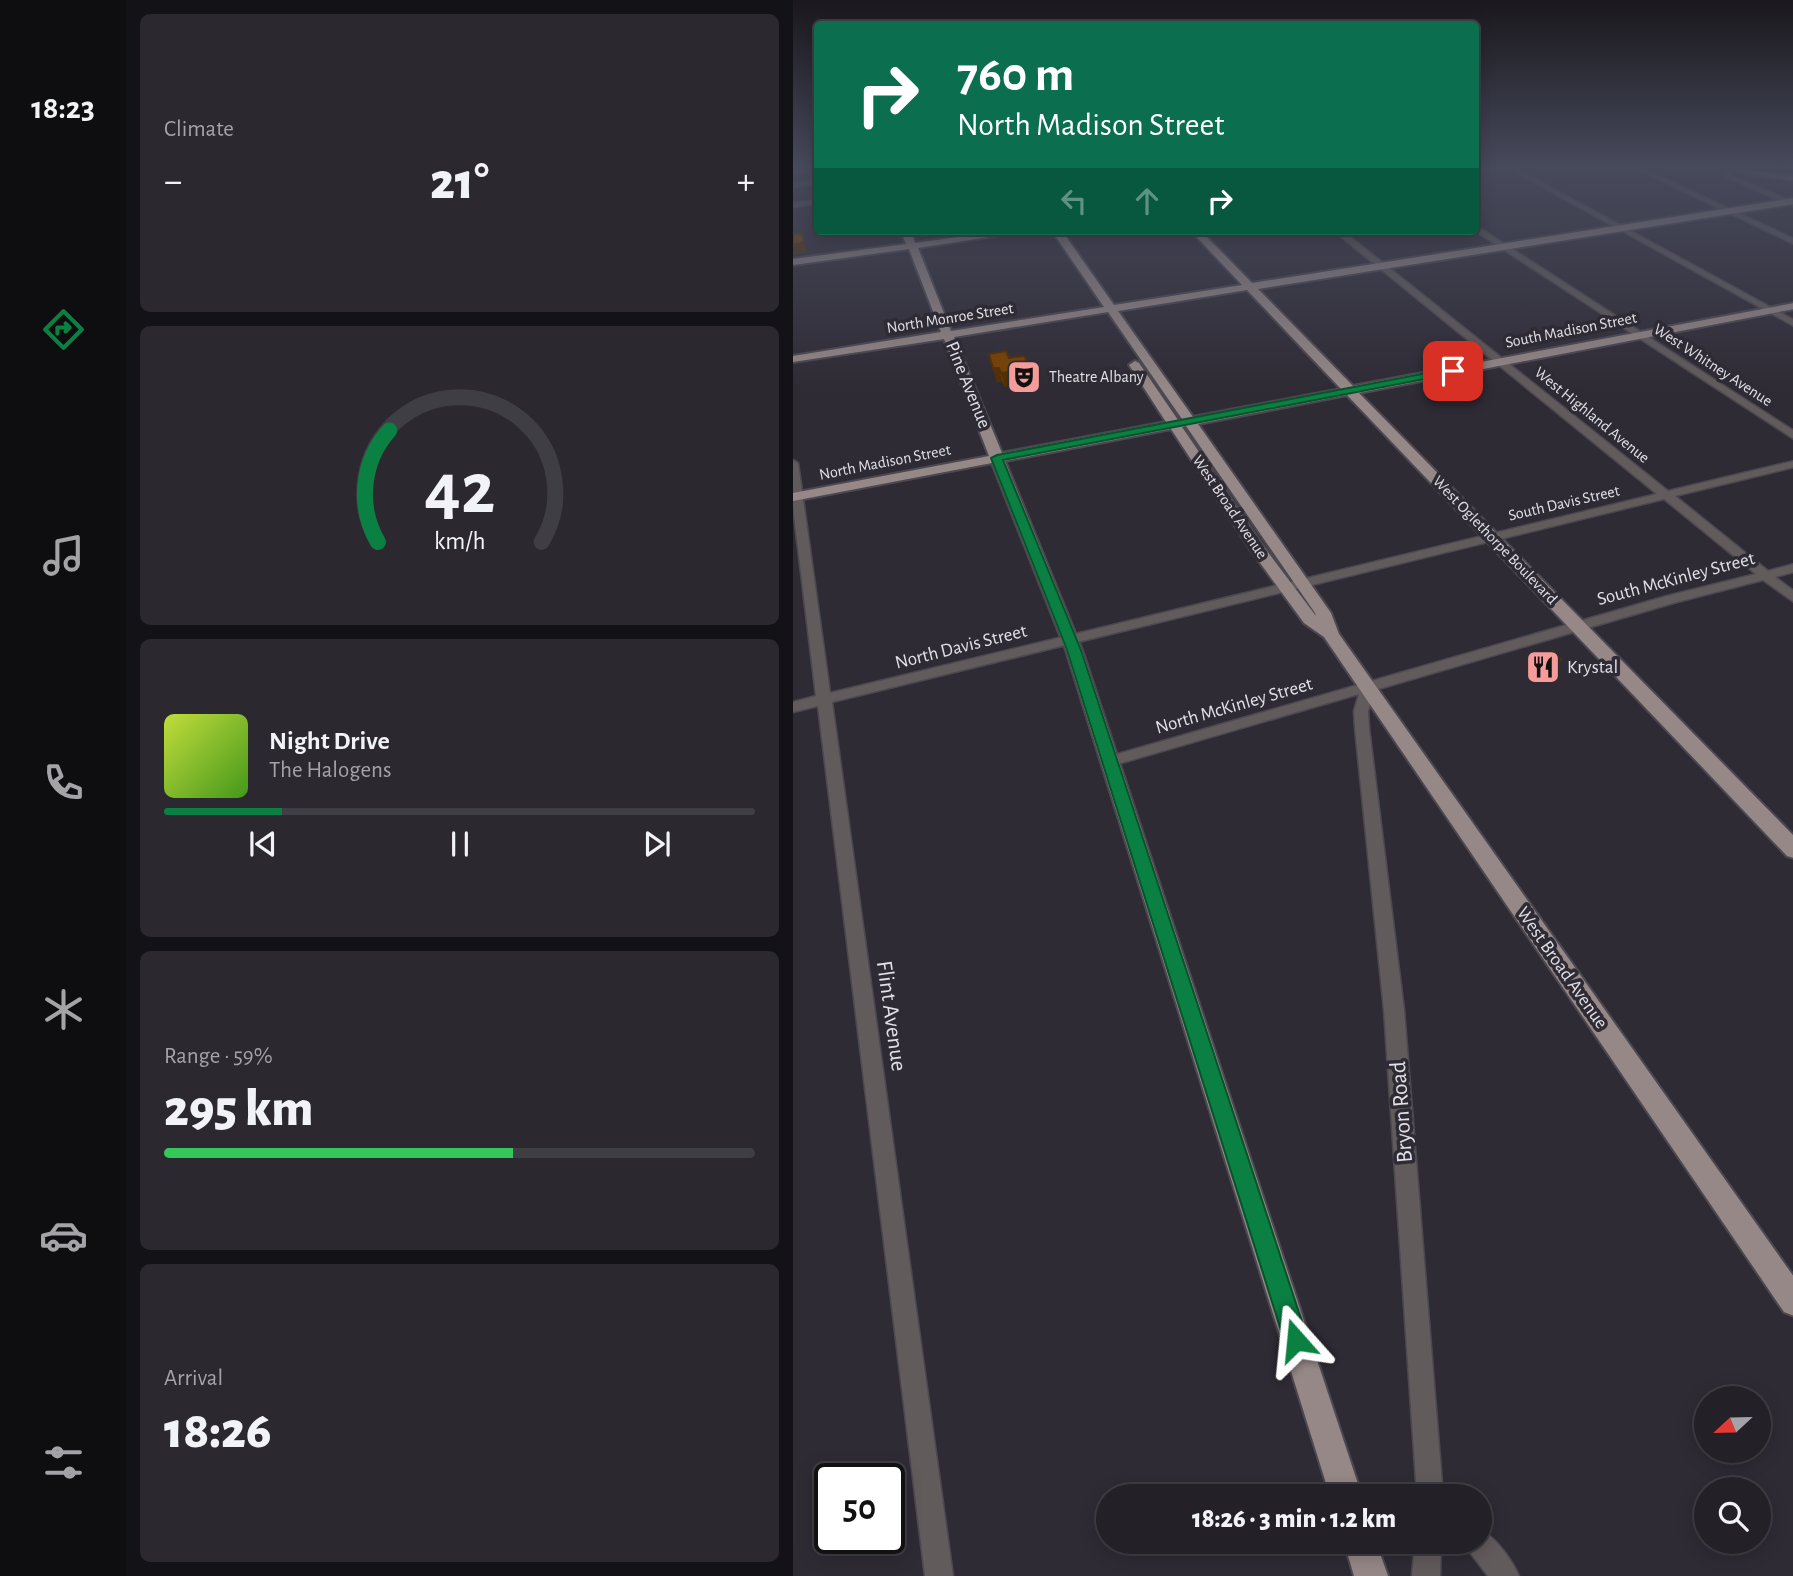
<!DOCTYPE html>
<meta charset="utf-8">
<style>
:root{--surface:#232028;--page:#2b2830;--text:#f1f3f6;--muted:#a3a3a8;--line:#403e45;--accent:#0b8043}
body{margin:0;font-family:"Alegreya Sans",sans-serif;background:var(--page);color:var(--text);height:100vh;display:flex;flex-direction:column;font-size:26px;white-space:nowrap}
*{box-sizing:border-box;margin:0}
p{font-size:23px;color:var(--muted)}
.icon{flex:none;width:38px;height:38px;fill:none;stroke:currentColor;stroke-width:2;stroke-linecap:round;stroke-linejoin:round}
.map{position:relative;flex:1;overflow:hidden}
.sheet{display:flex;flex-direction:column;gap:14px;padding:14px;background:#131216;width:667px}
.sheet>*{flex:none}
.banner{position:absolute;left:21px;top:21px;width:665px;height:214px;border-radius:7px;box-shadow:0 4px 18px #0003,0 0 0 2px var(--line);background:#0b6e4f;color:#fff;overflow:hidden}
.needle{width:46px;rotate:248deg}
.buttons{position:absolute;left:901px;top:1386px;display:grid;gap:14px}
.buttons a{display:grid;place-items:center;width:77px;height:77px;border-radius:50%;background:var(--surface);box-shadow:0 4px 18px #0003,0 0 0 2px var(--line);font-size:35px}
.speed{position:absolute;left:21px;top:1463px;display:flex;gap:14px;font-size:35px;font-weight:700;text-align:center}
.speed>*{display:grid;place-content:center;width:91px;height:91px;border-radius:50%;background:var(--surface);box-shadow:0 4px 18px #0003,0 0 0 2px var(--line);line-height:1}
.speed .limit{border:4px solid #111;border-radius:10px;background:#fff;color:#111}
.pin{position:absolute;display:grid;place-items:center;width:60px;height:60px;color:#fff;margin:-30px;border-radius:14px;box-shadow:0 4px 10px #0006}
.me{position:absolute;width:77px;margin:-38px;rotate:342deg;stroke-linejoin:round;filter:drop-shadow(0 0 5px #0008)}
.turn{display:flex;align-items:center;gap:24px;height:147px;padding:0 28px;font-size:32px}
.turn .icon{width:91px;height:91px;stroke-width:2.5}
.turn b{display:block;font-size:49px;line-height:60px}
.lanes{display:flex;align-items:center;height:66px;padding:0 28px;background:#0003;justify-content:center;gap:35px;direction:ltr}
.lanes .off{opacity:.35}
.big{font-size:52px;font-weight:800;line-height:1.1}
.sheet .tile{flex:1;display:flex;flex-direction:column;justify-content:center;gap:10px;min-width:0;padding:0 24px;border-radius:10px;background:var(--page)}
.sheet .dial{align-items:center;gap:0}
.dial svg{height:182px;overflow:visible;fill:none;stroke:var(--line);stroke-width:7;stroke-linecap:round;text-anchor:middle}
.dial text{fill:var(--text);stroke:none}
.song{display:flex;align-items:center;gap:21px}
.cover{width:84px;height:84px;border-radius:10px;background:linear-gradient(135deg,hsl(70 70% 55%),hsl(100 70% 35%))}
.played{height:7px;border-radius:4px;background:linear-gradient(90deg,var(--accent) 20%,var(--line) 20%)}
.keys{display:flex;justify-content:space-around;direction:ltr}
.heat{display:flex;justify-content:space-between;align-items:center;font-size:38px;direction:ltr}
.charge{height:10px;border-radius:5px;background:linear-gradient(90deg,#34c759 59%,var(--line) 0)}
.trip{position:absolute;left:303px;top:1484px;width:396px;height:70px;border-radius:35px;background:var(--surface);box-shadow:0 4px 18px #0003,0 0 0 2px var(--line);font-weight:800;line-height:70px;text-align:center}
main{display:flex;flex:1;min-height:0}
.tab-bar{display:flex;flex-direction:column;width:126px;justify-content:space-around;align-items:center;background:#0e0d10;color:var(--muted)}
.tab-bar .icon{width:49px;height:49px}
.tab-bar .on{color:var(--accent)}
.tab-bar b{font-size:32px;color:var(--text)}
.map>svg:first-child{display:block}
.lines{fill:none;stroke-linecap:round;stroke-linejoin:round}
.minor-casing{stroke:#4c4851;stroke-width:3}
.major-casing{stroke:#4c4851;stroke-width:4}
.minor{fill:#625b5b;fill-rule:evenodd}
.major{fill:#958887;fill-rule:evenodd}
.wall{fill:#693800}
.shaded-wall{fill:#552e00}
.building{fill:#7a4100;stroke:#552e00;stroke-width:2}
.route{fill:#0b8043;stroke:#07532c;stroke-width:2}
.labels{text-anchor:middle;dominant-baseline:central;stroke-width:7;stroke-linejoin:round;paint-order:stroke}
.far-street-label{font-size:16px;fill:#e2e0e6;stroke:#2f2b35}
.far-poi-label{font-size:16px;fill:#e2e0e6;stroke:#2f2b35;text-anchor:start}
.street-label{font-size:19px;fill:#e2e0e6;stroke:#2f2b35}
.poi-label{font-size:19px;fill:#e2e0e6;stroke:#2f2b35;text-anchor:start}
.near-street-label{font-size:23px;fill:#e2e0e6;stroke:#2f2b35}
</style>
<main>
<nav class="tab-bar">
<b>18:23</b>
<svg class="icon on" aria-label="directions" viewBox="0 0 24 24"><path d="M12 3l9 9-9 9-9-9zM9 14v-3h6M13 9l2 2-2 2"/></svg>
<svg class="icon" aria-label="music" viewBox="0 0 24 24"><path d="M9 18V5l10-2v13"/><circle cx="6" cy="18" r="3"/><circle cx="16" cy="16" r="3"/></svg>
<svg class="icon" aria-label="phone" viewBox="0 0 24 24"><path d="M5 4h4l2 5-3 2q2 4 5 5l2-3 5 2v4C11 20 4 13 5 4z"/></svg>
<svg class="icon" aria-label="climate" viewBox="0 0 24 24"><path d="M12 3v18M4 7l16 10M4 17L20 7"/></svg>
<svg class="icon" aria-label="car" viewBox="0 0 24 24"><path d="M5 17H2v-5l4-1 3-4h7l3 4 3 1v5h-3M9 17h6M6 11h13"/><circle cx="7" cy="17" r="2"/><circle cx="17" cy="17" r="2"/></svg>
<svg class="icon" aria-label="filters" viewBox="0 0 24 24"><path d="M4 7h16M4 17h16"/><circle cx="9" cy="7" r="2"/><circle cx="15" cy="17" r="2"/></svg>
</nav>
<section class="sheet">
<div class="tile"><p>Climate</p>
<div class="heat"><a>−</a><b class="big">21°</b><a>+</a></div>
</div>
<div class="tile dial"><svg viewBox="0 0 100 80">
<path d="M14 69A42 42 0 1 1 86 69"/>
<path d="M14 69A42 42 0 0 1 19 20" stroke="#0b8043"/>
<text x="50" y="56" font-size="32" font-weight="700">42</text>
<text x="50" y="72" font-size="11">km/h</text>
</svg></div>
<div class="tile">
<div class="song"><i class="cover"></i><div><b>Night Drive</b><p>The Halogens</p></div></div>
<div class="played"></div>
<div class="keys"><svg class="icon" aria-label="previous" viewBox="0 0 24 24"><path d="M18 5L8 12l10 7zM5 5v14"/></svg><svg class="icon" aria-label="pause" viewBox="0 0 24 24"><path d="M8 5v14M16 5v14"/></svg><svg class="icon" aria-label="next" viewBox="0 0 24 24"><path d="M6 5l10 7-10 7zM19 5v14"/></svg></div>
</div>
<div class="tile"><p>Range · 59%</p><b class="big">295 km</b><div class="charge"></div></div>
<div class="tile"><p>Arrival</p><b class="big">18:26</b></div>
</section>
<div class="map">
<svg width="1001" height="1576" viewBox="0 0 1001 1576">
<rect width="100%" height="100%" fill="#2f2b35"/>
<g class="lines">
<g class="minor-casing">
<g id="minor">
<path d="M24,169V171L0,174V170Z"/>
<path d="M717,169H724L1001,320V326Z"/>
<path d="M844,169H852L1001,239V244Z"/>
<path d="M935,169H939L937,174L939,176L1001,202V207L935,178L930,174Z"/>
<path d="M24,180V184L0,187V183Z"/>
<path d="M24,200V204L0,207V203Z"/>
<path d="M682,225L1001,431V439L682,231Z"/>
<path d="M541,231H550L875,491L1001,461V467L882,496L975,571L1001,564V572L982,577L1001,591V602L970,580L884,602L582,690L575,711L576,728L611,1010L650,1496H624L591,1010L562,728L561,711L566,694L318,766L310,761L318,756L874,596L963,574L871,499L39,702L160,1576H132L25,706L0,712V702L23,696L0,507V460L5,463L37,693L864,494Z"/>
<path d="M686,1529C702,1536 719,1560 726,1576H695L676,1551L672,1542H686Z"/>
<path d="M622,1542H648L647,1576H619Z"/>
</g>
</g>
<g class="major-casing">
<g id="major">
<path d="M682,169H701L682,173Z"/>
<path d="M928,169H946L1001,176V181Z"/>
<path d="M1001,198V204L465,289L560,386L1001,303V309L566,393L1001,836V858L994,856L554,395L405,424L538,613L546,634L1001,1277V1316L991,1312L531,637L511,623L457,549L378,429L212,461L289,650L569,1496H537L273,650L199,463L0,501V493L196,456L151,339L0,362V356L148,332L116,249L0,265V259L113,244L108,231H118L122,243L209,231H235L125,248L158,331L311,307L259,231H269L321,305L449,285L398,231H408L459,283ZM454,290L548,389L400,417L325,311ZM315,312L389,419L385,420L346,363L342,361L336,365L373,422L209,453L161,337ZM393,426L522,613L523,616L468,543L389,427Z"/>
<path d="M551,1542H583L595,1576H561Z"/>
</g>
</g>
<use href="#minor" class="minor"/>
<use href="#major" class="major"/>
</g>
<g class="wall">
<path d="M196,354L216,358L238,368L241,382L212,387L209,381L204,382Z"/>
<path d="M736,658L768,659L766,667L741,674L734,666Z"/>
</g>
<g class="shaded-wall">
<path d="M9,233L14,251L0,256V245Z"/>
<path d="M200,368H206L209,381L204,382Z"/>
<path d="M238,368L241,382L212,387L208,373Z"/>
<path d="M768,659L766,667L741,674L743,667Z"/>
</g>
<g class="building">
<path d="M9,233L11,242L0,245V234Z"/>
<path d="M213,351L216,358L231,356L238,368L208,373L206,368H200L196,354Z"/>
<path d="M760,651L768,659L743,667L736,658Z"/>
</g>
<linearGradient id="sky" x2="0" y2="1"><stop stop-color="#1a181d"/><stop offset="0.43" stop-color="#474a5c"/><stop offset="1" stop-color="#474a5c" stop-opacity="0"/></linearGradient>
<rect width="1001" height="389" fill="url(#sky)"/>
<path class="route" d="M660,368L663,369V373L210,460L288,650L515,1340L511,1349L503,1352L494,1349L491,1340L274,650L198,458L204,455Z"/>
<defs>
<g id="theatre-square" transform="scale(1.75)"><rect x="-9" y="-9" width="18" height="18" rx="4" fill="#f59b99" stroke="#2f2b35"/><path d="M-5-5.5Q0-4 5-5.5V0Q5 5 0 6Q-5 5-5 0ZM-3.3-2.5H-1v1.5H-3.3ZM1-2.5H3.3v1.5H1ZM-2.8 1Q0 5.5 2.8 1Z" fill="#111"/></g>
<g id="restaurant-square" transform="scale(1.75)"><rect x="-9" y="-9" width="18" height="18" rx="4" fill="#f59b99" stroke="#2f2b35"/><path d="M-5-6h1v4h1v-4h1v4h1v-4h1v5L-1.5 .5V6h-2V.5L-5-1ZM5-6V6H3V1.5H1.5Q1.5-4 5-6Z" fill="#111"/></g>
</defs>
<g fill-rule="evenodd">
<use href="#theatre-square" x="231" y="377"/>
<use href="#restaurant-square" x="750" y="667"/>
</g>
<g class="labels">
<g class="far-street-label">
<text transform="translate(157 318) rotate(-9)">North Monroe Street</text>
<text transform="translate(778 330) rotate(-11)">South Madison Street</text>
<text transform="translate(920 365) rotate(33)">West Whitney Avenue</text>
<text transform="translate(799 415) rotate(39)">West Highland Avenue</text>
<text transform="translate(92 462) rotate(-11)">North Madison Street</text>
<text transform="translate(771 503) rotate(-13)">South Davis Street</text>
<text transform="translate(437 507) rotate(56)">West Broad Avenue</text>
<text transform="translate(702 540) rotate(46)">West Oglethorpe Boulevard</text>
</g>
<g class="far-poi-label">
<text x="256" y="377">Theatre Albany</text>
</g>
<g class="street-label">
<text transform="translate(175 385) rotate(68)">Pine Avenue</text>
<text transform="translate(883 579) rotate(-15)">South McKinley Street</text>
<text transform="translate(168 647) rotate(-14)">North Davis Street</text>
<text transform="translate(441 706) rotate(-16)">North McKinley Street</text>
<text transform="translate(769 968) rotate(55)">West Broad Avenue</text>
</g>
<g class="poi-label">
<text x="774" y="667">Krystal</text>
</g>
<g class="near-street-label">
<text transform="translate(98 1016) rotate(82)">Flint Avenue</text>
<text transform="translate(609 1112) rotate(-94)">Bryon Road</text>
</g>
</g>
</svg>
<div class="buttons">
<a><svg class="needle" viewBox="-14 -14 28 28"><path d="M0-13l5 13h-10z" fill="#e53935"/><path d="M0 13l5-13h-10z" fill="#a3a3a8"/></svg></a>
<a><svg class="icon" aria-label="search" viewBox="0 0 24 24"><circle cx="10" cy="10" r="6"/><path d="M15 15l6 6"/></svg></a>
</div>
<div class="speed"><div class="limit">50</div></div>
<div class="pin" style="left:660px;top:371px;background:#d93025"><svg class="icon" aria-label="arrive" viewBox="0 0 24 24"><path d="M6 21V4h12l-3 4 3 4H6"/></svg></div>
<svg class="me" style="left:503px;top:1340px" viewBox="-20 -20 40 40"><path d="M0-17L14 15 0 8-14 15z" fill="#0b8043" stroke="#fff" stroke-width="4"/></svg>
<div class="trip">18:26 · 3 min · 1.2 km</div>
<div class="banner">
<div class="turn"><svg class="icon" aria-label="right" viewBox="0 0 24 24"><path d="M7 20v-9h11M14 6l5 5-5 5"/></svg><div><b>760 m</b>North Madison Street</div></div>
<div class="lanes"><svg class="icon off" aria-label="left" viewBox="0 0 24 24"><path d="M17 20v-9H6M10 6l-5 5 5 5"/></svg><svg class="icon off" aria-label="ahead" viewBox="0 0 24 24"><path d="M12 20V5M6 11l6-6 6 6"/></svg><svg class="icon" aria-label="right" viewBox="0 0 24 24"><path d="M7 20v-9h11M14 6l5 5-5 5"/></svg></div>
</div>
</div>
</main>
